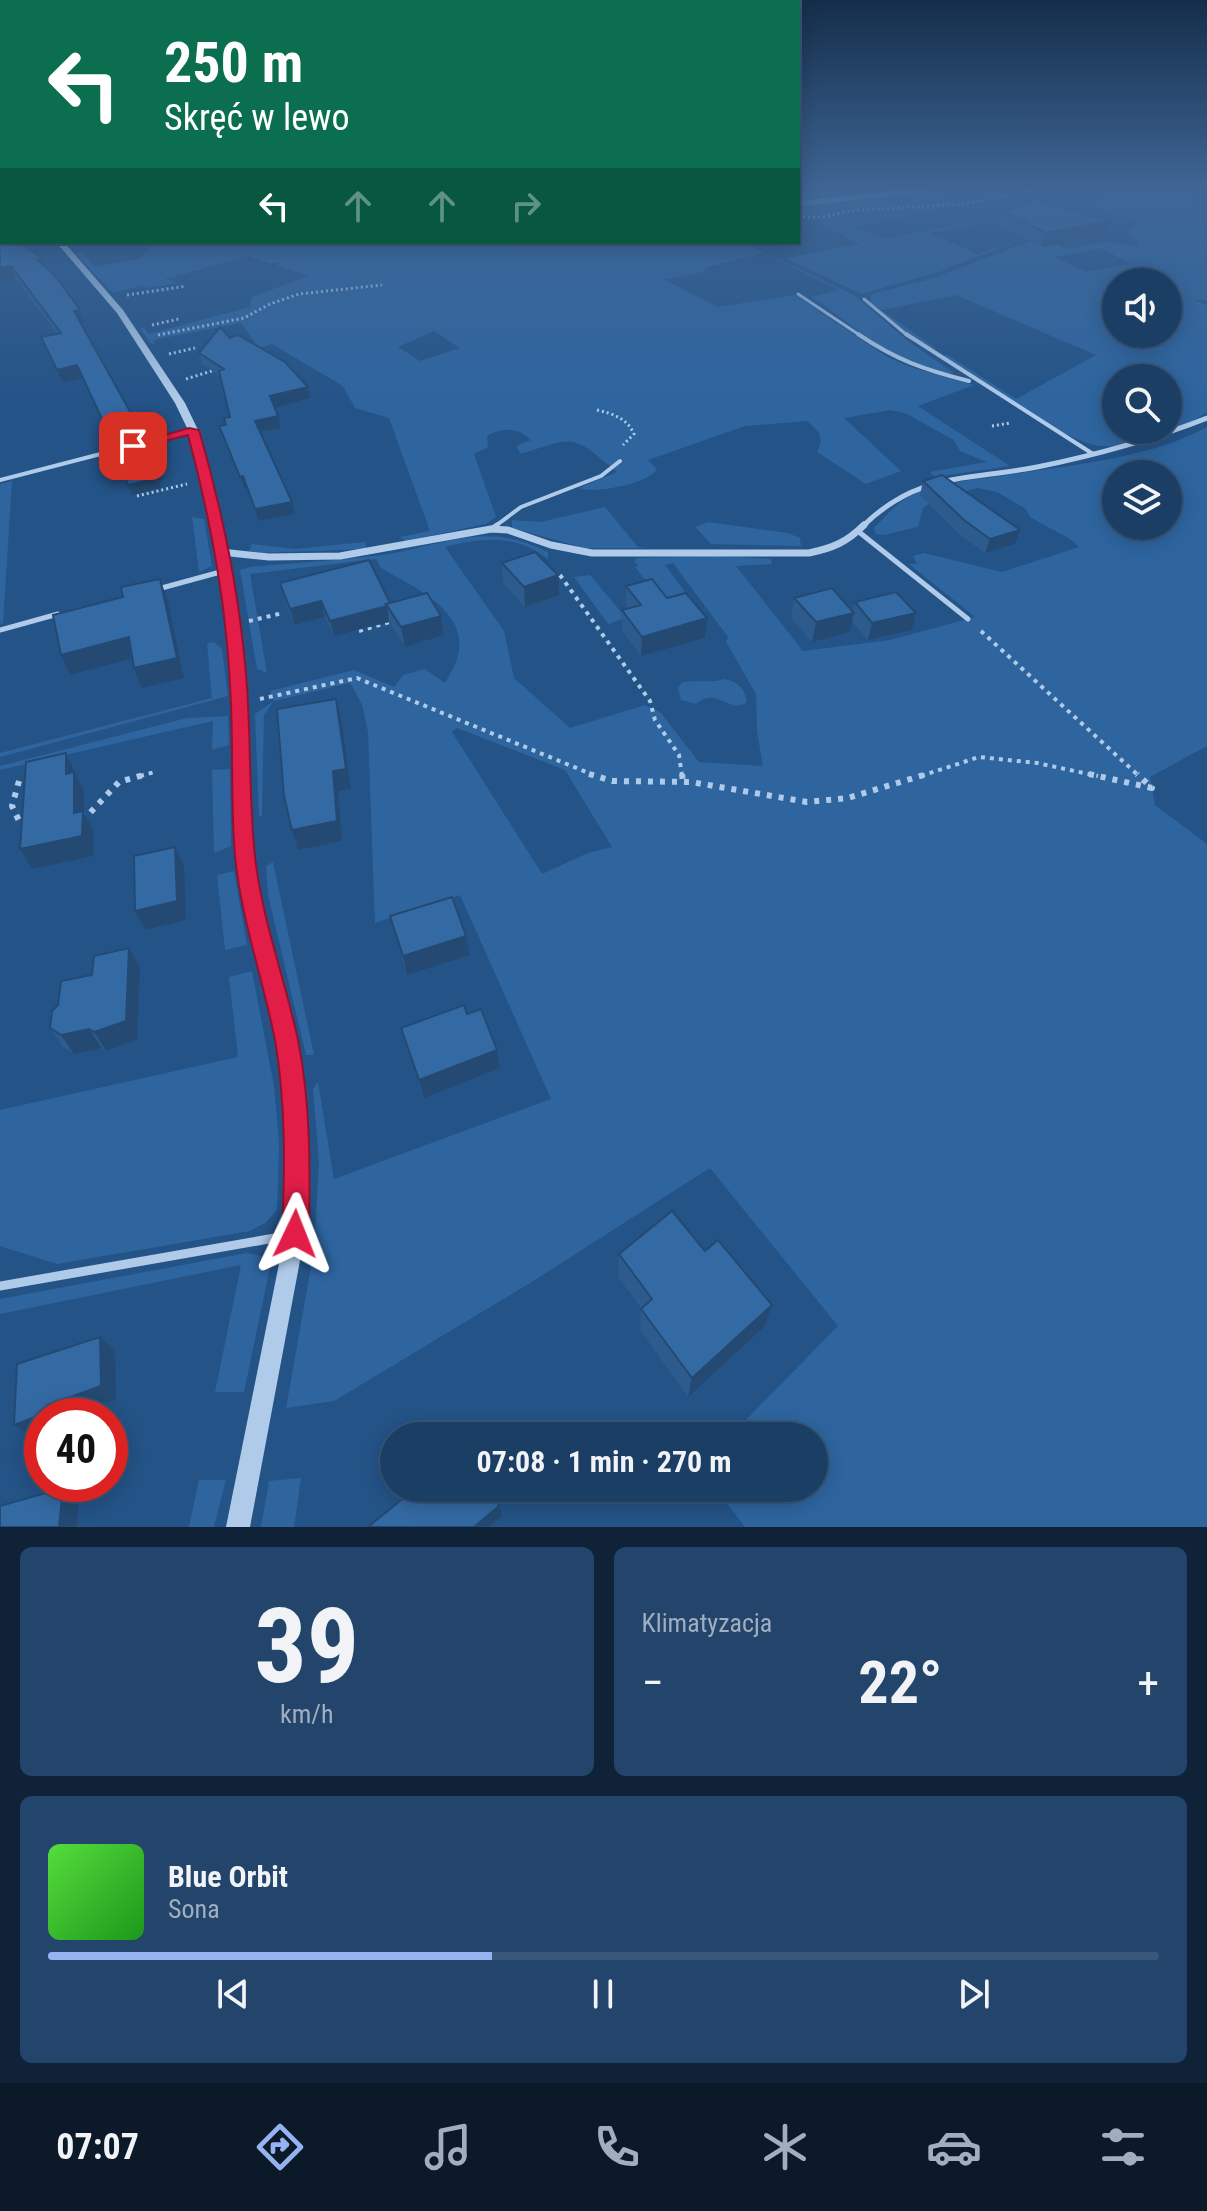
<!DOCTYPE html>
<html lang="pl">
<meta charset="utf-8">
<style>
:root{--surface:#1b3e65;--page:#24456b;--text:#f1f3f6;--muted:#a0aebf;--line:#395779;--accent:#95b2f1}
body{margin:0;font-family:"Roboto Condensed",sans-serif;background:var(--page);color:var(--text);height:100vh;display:flex;flex-direction:column;font-size:30px;white-space:nowrap}
*{box-sizing:border-box;margin:0}
p{font-size:26px;color:var(--muted)}
.icon{flex:none;width:44px;height:44px;fill:none;stroke:currentColor;stroke-width:2;stroke-linecap:round;stroke-linejoin:round}
.map{position:relative;height:1527px;overflow:hidden}
.details{display:flex;flex-direction:column;gap:20px;padding:20px;background:#0f2238;flex:1}
.details>*{flex:none}
.guide{position:absolute;left:0px;top:0px;width:800px;height:244px;box-shadow:0 4px 20px #0003,0 0 0 2px var(--line);background:#0b6e4f;color:#fff;overflow:hidden}
.fabs{position:absolute;left:1102px;top:268px;display:grid;gap:16px}
.fabs a{display:grid;place-items:center;width:80px;height:80px;border-radius:50%;background:var(--surface);box-shadow:0 4px 20px #0003,0 0 0 2px var(--line);font-size:40px}
.speed{position:absolute;left:24px;top:1398px;display:flex;gap:16px;font-size:40px;font-weight:700;text-align:center}
.speed>*{display:grid;place-content:center;width:104px;height:104px;border-radius:50%;background:var(--surface);box-shadow:0 4px 20px #0003,0 0 0 2px var(--line);line-height:1}
.speed .limit{border:12px solid #d22;background:#fff;color:#111}
.pin{position:absolute;display:grid;place-items:center;width:68px;height:68px;color:#fff;margin:-34px;border-radius:16px;box-shadow:0 4px 12px #0006}
.me{position:absolute;width:88px;margin:-44px;rotate:2deg;stroke-linejoin:round;filter:drop-shadow(0 0 6px #0008)}
.turn{display:flex;align-items:center;gap:28px;height:168px;padding:0 32px;font-size:36px}
.turn .icon{width:104px;height:104px;stroke-width:2.5}
.turn b{display:block;font-size:56px;line-height:68px}
.lanes{display:flex;align-items:center;height:76px;padding:0 32px;background:#0003;justify-content:center;gap:40px;direction:ltr}
.lanes .off{opacity:.35}
.big{font-size:60px;font-weight:700;line-height:1.1}
.details .tile{flex:1;display:flex;flex-direction:column;justify-content:center;gap:12px;min-width:0;padding:0 28px;border-radius:12px;background:var(--page)}
.details .dial{align-items:center;gap:0}
.dial b{font-size:104px;line-height:1}
.song{display:flex;align-items:center;gap:24px}
.cover{width:96px;height:96px;border-radius:12px;background:linear-gradient(135deg,hsl(110 70% 55%),hsl(120 70% 35%))}
.played{height:8px;border-radius:4px;background:linear-gradient(90deg,var(--accent) 40%,var(--line) 40%)}
.keys{display:flex;justify-content:space-around;direction:ltr}
.heat{display:flex;justify-content:space-between;align-items:center;font-size:44px;direction:ltr}
.details .tiles{flex:1;display:grid;gap:20px;grid-template-columns:1fr 1fr}
.tile:last-child{grid-column:span 2}
.trip{position:absolute;left:380px;top:1422px;width:448px;height:80px;border-radius:40px;background:var(--surface);box-shadow:0 4px 20px #0003,0 0 0 2px var(--line);font-weight:700;line-height:80px;text-align:center}
.tabs{display:flex;height:128px;justify-content:space-around;align-items:center;background:#0b1928;color:var(--muted)}
.tabs .icon{width:56px;height:56px}
.tabs .current{color:var(--accent)}
.tabs b{font-size:36px;color:var(--text)}
.map>svg:first-child{display:block}
.green{fill:#2e659f;fill-rule:evenodd}
.lines{fill:none;stroke-linecap:round;stroke-linejoin:round}
.stream{stroke:#a3c7ea;stroke-width:5}
.path-far2{stroke:#afcbe9;stroke-width:3;stroke-dasharray:2 3;stroke-linecap:butt}
.path-far1{stroke:#afcbe9;stroke-width:4;stroke-dasharray:4 5;stroke-linecap:butt}
.path{stroke:#afcbe9;stroke-width:6;stroke-dasharray:5 7;stroke-linecap:butt}
.service-far3{stroke:#afcbe9;stroke-width:3}
.service-far2{stroke:#afcbe9;stroke-width:4}
.service-far1{stroke:#afcbe9;stroke-width:5}
.service{stroke:#afcbe9;stroke-width:9}
.minor-far1{stroke:#afcbe9;stroke-width:5}
.minor{stroke:#afcbe9;stroke-width:7}
.tertiary{fill:#afcbe9;fill-rule:evenodd}
.wall{fill:#2d5b8d}
.shaded-wall{fill:#244a73}
.building{fill:#346aa4;stroke:#244a73;stroke-width:2}
.route{fill:#e11d48;stroke:#92132f;stroke-width:2}
</style>
<div class="map">
<svg width="1207" height="1527" viewBox="0 0 1207 1527">
<rect width="100%" height="100%" fill="#245387"/>
<g class="green">
<path d="M798,189H981L940,197L956,204L1040,189L854,227L885,239L985,219L990,222L930,233L977,254L1030,236L941,271L862,294L785,258L860,244L798,212Z"/>
<path d="M1148,189H1196V194L1185,199L1207,203V300H1195L1207,305V412C1180,430 1135,449 1101,446C1067,443 976,379 944,358L946,354L1016,399L1096,355L956,295L881,310L937,349C913,347 888,317 870,301L871,295L875,293L928,280L1042,237L1066,249L1108,242L1136,246L1139,243L1126,232L1140,220L1125,218L1081,202ZM1101,248L1131,264L1086,272L1055,257ZM1116,282H1168V334H1116ZM1116,378H1168V430H1116Z"/>
<path d="M153,242H742L854,295L908,341L954,373C906,378 849,320 811,297L839,290L763,253L705,268L703,272L664,279L717,307L795,295L887,357L910,367L974,385L918,406L1010,466L935,477L930,472L987,462L960,451L954,440L907,414L891,410L844,418L901,471L866,484L817,452L821,442L819,433L808,421L745,426L648,460L657,469C649,484 594,494 579,488L617,472C571,434 577,436 521,454L516,446L531,440C518,427 502,427 487,436L488,447L474,454L496,517L486,524L406,541L399,537L430,531L389,418L355,408L343,386L272,344L259,348L241,323L158,339L153,341L156,345L150,343L140,328L144,327L148,334L250,307L252,297L308,276L277,266L282,261L271,264L248,256L159,281L170,280L177,283L148,288L143,285L113,293L75,253L81,251L95,267L140,258ZM434,331L460,348L420,361L398,347Z"/>
<path d="M1207,427V746L1150,777L1155,805L1207,844V1527H745L715,1488H814V1436H730L838,1326L710,1168L530,1283L334,1401L286,1408L314,1250L319,1163L313,1089L318,1082L334,1179L551,1099L460,895L375,923L368,732L362,704L350,683L274,701L264,715L262,816L259,817L255,714L274,701L270,691L354,670L394,687L403,675L425,669L445,683C449,675 456,665 458,655C469,610 413,587 381,568L376,559L250,574L267,673L257,669L240,570L250,567C291,563 333,561 374,556C442,548 480,518 548,552V559C516,534 482,537 445,547L504,631L514,678L570,728L645,705L660,712L699,762L763,766L757,731L756,694L726,642L728,637L673,563L665,565L705,619L666,606L635,567L638,566L634,561L637,558L720,556L771,559L772,564L736,566L803,651L890,640L975,617L909,564H917L913,556L924,553L1002,572L1079,547L1070,539L1030,517L1026,509L997,492L978,488L938,498L923,508L918,527L884,535L876,534L874,528C884,518 894,506 905,499C934,482 968,481 1000,476C1066,466 1149,459 1207,427ZM1116,474H1168V526H1116ZM457,728L565,770L612,847L588,853L542,874L452,732Z"/>
<path d="M12,481L3,623L0,624V484Z"/>
<path d="M605,507L638,547L648,548H585L512,528V520L540,522Z"/>
<path d="M192,517L204,519L212,566L199,572Z"/>
<path d="M708,522L788,533L800,538L801,546L711,544L695,527Z"/>
<path d="M365,542L367,549L256,553L249,551L252,544L295,549Z"/>
<path d="M590,575L626,618L608,624L574,577Z"/>
<path d="M214,642L222,649L228,696L0,757V753L212,698L207,643Z"/>
<path d="M725,679C739,683 745,688 747,703L736,706C719,702 712,691 696,704L681,700L678,688L682,682C698,680 710,683 725,679Z"/>
<path d="M228,716L229,745L212,750L213,721L0,770V766L187,718Z"/>
<path d="M230,769L231,846L214,853L212,770Z"/>
<path d="M273,862L314,1055H306L268,895L266,866Z"/>
<path d="M234,871L247,945L225,950L217,875Z"/>
<path d="M252,971L274,1086L279,1144L277,1210L265,1223L250,1231L57,1264L0,1246V1110L238,1057L229,977Z"/>
<path d="M247,1253L265,1257L270,1267L244,1392H215L241,1265L0,1314V1299Z"/>
<path d="M301,1478L294,1527H261L269,1481Z"/>
<path d="M199,1480H226L214,1527H189Z"/>
</g>
<g class="lines">
<path class="stream" d="M798,204L931,189"/>
<g class="path-far2">
<path d="M798,217H823L856,210L965,204L1036,189"/>
<path d="M127,295L186,286"/>
<path d="M152,325L179,319"/>
<path d="M158,335L244,318L270,304L299,294L382,285"/>
<path d="M169,354L195,348"/>
<path d="M186,379L218,369"/>
<path d="M597,410C613,414 627,418 634,434L623,445"/>
<path d="M992,426L1010,423"/>
<path d="M137,496L187,484"/>
</g>
<g class="path-far1">
<path d="M560,575L650,701L655,720L679,755L682,776"/>
<path d="M249,621L283,613"/>
<path d="M359,631L393,621"/>
<path d="M981,631L1139,776"/>
<path d="M260,699L357,678L596,776"/>
<path d="M140,776L155,772"/>
<path d="M921,776L979,757L1037,763L1098,776"/>
</g>
<g class="path">
<path d="M589,774L612,781L691,782L807,802L848,798L927,774"/>
<path d="M682,774L683,782"/>
<path d="M1089,774L1152,788L1137,774"/>
<path d="M19,781L12,806L20,823L26,822"/>
<path d="M80,817L88,815L119,782L147,774"/>
</g>
<g class="service-far3">
<path d="M798,294L861,336"/>
<path d="M864,299L908,336"/>
</g>
<g class="service-far2">
<path d="M858,334C896,360 925,370 969,381"/>
<path d="M906,334L1093,454"/>
<path d="M139,444L193,430"/>
<path d="M0,480L120,449"/>
<path d="M494,527L521,507L601,476L620,461"/>
</g>
<g class="service-far1">
<path d="M491,529L497,525"/>
<path d="M859,532L968,619"/>
<path d="M158,589L224,571"/>
<path d="M0,630L58,614"/>
</g>
<path class="service" d="M0,1286L292,1235"/>
<path class="minor-far1" d="M862,527C917,472 966,481 1037,467C1096,455 1151,440 1207,418"/>
<path class="minor" d="M221,552L269,557L340,556L491,529L508,530L551,545L592,553H809C833,548 847,542 864,525"/>
<path class="tertiary" d="M56,242H64L123,310L185,403L198,430L223,537L239,634L247,702L253,857L265,921L295,1040L303,1096L308,1172L305,1234L250,1527H226L285,1234L288,1172L285,1096L277,1040L249,921L237,857L233,702L227,634L213,537L188,430L175,403L117,313Z"/>
</g>
<g class="wall">
<path d="M1003,212L1106,235L1042,247L1000,225Z"/>
<path d="M2,242L45,267L84,323L81,324L137,424L142,438L113,446L82,378L62,383L41,337L57,334L15,278L0,281Z"/>
<path d="M230,338L308,387L310,398L274,407L281,428L260,432L295,514L258,521L247,488H244L222,438L219,426L226,425L230,417L221,377L202,364L199,353Z"/>
<path d="M923,481L1015,544L985,553L960,535L920,495Z"/>
<path d="M502,563L559,595L525,607L503,583Z"/>
<path d="M280,583L390,603L441,616L444,635L405,647L389,622L334,636L325,617L294,625L284,599Z"/>
<path d="M626,586L667,598L705,638L641,656L622,630V610L628,609L626,606Z"/>
<path d="M794,598L853,612L855,602L916,613L912,630L868,640L852,621L850,632L812,642L791,618Z"/>
<path d="M390,916L470,955L407,975Z"/>
<path d="M140,968L137,1040L106,1051L102,1048L74,1054L63,1047L50,1028Z"/>
<path d="M401,1028L500,1068L424,1098L406,1046Z"/>
<path d="M705,1251L772,1305L765,1326L688,1397L640,1330L641,1308L618,1277L619,1254Z"/>
</g>
<g class="shaded-wall">
<rect x="0" y="194" width="2" height="17"/>
<path d="M1111,221L1106,235L1042,247L1046,233Z"/>
<path d="M11,266L15,278L0,281V268Z"/>
<path d="M80,310L84,323L79,324L74,311Z"/>
<path d="M77,365L82,378L62,383L57,370Z"/>
<path d="M308,387L310,398L273,408L270,396Z"/>
<path d="M278,416L281,428L258,432L255,421Z"/>
<path d="M137,424L142,438L113,446L108,432Z"/>
<path d="M161,470L164,479L159,480L161,488L132,495L128,485L155,471Z"/>
<path d="M243,476L247,488H244L240,477Z"/>
<path d="M292,502L295,514L258,521L255,509Z"/>
<path d="M1020,530L1015,544L985,553L990,539Z"/>
<path d="M558,575L559,595L525,607L524,587Z"/>
<path d="M160,579L167,598L184,678L142,688L134,668Z"/>
<path d="M321,601L325,617L294,625L290,609Z"/>
<path d="M387,606L389,622L334,636L330,621Z"/>
<path d="M854,613L850,632L812,642L816,622Z"/>
<path d="M916,613L912,630L868,640L872,623Z"/>
<path d="M441,616L444,635L405,647L401,627Z"/>
<path d="M707,618L705,638L641,656L642,637Z"/>
<path d="M129,637L137,657L70,675L61,655Z"/>
<path d="M336,699L341,718L351,789L338,791L342,841L298,850L292,830L333,771Z"/>
<path d="M66,753L84,792V813L94,831L93,856L32,869L20,849L74,813L66,774Z"/>
<path d="M175,847L184,866L186,920L145,930L135,911Z"/>
<path d="M466,936L470,955L407,975L403,956Z"/>
<path d="M129,948L140,968L137,1040L106,1051L94,1032Z"/>
<path d="M89,1029L102,1048L74,1054L61,1035Z"/>
<path d="M497,1050L500,1068L424,1098L419,1080Z"/>
<path d="M772,1305L765,1326L688,1397L692,1378Z"/>
<path d="M100,1337L115,1351L116,1399L69,1416H42V1433L32,1437L14,1425L46,1406Z"/>
<path d="M63,1488L79,1498L77,1527H59Z"/>
<path d="M499,1506L502,1516L489,1527H474Z"/>
</g>
<g class="building">
<path d="M1037,200L1111,221L1046,233L1003,212Z"/>
<path d="M0,219L2,220V242H21L42,259L38,260L56,277L80,310L74,311L137,424L108,432L77,365L57,370L41,337L61,333L11,266L0,268Z"/>
<path d="M220,327L230,338L238,335L285,362L308,387L270,396L278,416L255,421L292,502L255,509L243,476L240,477L219,426L226,425L224,418L230,417L219,371L224,369L199,353Z"/>
<path d="M144,438L161,470L155,471L158,478L128,485L114,446Z"/>
<path d="M942,475L1020,530L990,539L964,520L923,481Z"/>
<path d="M535,552L558,575L524,587L502,563Z"/>
<path d="M369,560L390,603L386,604L387,606L330,621L321,601L290,609L280,583Z"/>
<path d="M160,579L177,658L134,668L129,637L61,655L53,615L123,597L121,587Z"/>
<path d="M652,579L667,598L686,593L707,618L642,637L622,610L641,605L626,586Z"/>
<path d="M832,588L854,613L816,622L794,598Z"/>
<path d="M896,592L916,613L872,623L855,602Z"/>
<path d="M427,593L441,616L401,627L386,604Z"/>
<path d="M336,699L346,769L333,771L337,821L292,830L284,796L277,709Z"/>
<path d="M66,753V774L74,772V813L83,811L82,836L20,849L26,762Z"/>
<path d="M175,847L177,901L135,911L134,856Z"/>
<path d="M452,897L466,936L403,956L390,916Z"/>
<path d="M129,948L126,1021L94,1032L89,1029L61,1035L50,1028L52,1011L58,1005L61,981L92,975L94,956Z"/>
<path d="M464,1005L467,1014L481,1009L497,1050L419,1080L401,1028Z"/>
<path d="M672,1211L705,1251L718,1240L772,1305L692,1378L641,1309L652,1299L619,1254Z"/>
<path d="M100,1337L101,1386L46,1406V1413L14,1425L17,1364Z"/>
<path d="M63,1488L59,1527H0V1506Z"/>
<path d="M416,1488H489L499,1506L474,1527H368Z"/>
</g>
<linearGradient id="sky" x2="0" y2="1"><stop stop-color="#142e4a"/><stop offset="0.47" stop-color="#3f6696"/><stop offset="1" stop-color="#3f6696" stop-opacity="0"/></linearGradient>
<rect width="1207" height="403" fill="url(#sky)"/>
<path class="route" d="M189,428L199,430C223,513 241,601 247,687C251,743 249,801 255,857C262,919 285,979 298,1040C311,1104 310,1169 309,1234L305,1244L295,1247L286,1244L282,1234C285,1170 286,1104 275,1040C263,979 241,919 235,856C230,800 234,743 230,686C226,602 210,517 188,435L133,449L127,446Z"/>
</svg>
<div class="fabs">
<a><svg class="icon" aria-label="sound" viewBox="0 0 24 24"><path d="M4 9h4l5-4v14l-5-4H4zM17 9q2 3 0 6"/></svg></a>
<a><svg class="icon" aria-label="search" viewBox="0 0 24 24"><circle cx="10" cy="10" r="6"/><path d="M15 15l6 6"/></svg></a>
<a><svg class="icon" aria-label="layers" viewBox="0 0 24 24"><path d="M12 4l9 5-9 5-9-5zM3 14l9 5 9-5"/></svg></a>
</div>
<div class="speed"><div class="limit">40</div></div>
<div class="pin" style="left:133px;top:446px;background:#d93025"><svg class="icon" aria-label="arrive" viewBox="0 0 24 24"><path d="M6 21V4h12l-3 4 3 4H6"/></svg></div>
<svg class="me" style="left:295px;top:1234px" viewBox="-20 -20 40 40"><path d="M0-17L14 15 0 8-14 15z" fill="#e11d48" stroke="#fff" stroke-width="4"/></svg>
<div class="trip">07:08 · 1 min · 270 m</div>
<div class="guide">
<div class="turn"><svg class="icon" aria-label="left" viewBox="0 0 24 24"><path d="M17 20v-9H6M10 6l-5 5 5 5"/></svg><div><b>250 m</b>Skręć w lewo</div></div>
<div class="lanes"><svg class="icon" aria-label="left" viewBox="0 0 24 24"><path d="M17 20v-9H6M10 6l-5 5 5 5"/></svg><svg class="icon off" aria-label="ahead" viewBox="0 0 24 24"><path d="M12 20V5M6 11l6-6 6 6"/></svg><svg class="icon off" aria-label="ahead" viewBox="0 0 24 24"><path d="M12 20V5M6 11l6-6 6 6"/></svg><svg class="icon off" aria-label="right" viewBox="0 0 24 24"><path d="M7 20v-9h11M14 6l5 5-5 5"/></svg></div>
</div>
</div>
<section class="details">
<div class="tiles">
<div class="tile dial"><b>39</b><p>km/h</p></div>
<div class="tile"><p>Klimatyzacja</p>
<div class="heat"><a>−</a><b class="big">22°</b><a>+</a></div>
</div>
<div class="tile">
<div class="song"><i class="cover"></i><div><b>Blue Orbit</b><p>Sona</p></div></div>
<div class="played"></div>
<div class="keys"><svg class="icon" aria-label="previous" viewBox="0 0 24 24"><path d="M18 5L8 12l10 7zM5 5v14"/></svg><svg class="icon" aria-label="pause" viewBox="0 0 24 24"><path d="M8 5v14M16 5v14"/></svg><svg class="icon" aria-label="next" viewBox="0 0 24 24"><path d="M6 5l10 7-10 7zM19 5v14"/></svg></div>
</div>
</div>
</section>
<nav class="tabs">
<b>07:07</b>
<svg class="icon current" aria-label="directions" viewBox="0 0 24 24"><path d="M12 3l9 9-9 9-9-9zM9 14v-3h6M13 9l2 2-2 2"/></svg>
<svg class="icon" aria-label="music" viewBox="0 0 24 24"><path d="M9 18V5l10-2v13"/><circle cx="6" cy="18" r="3"/><circle cx="16" cy="16" r="3"/></svg>
<svg class="icon" aria-label="phone" viewBox="0 0 24 24"><path d="M5 4h4l2 5-3 2q2 4 5 5l2-3 5 2v4C11 20 4 13 5 4z"/></svg>
<svg class="icon" aria-label="climate" viewBox="0 0 24 24"><path d="M12 3v18M4 7l16 10M4 17L20 7"/></svg>
<svg class="icon" aria-label="car" viewBox="0 0 24 24"><path d="M5 17H2v-5l4-1 3-4h7l3 4 3 1v5h-3M9 17h6M6 11h13"/><circle cx="7" cy="17" r="2"/><circle cx="17" cy="17" r="2"/></svg>
<svg class="icon" aria-label="filters" viewBox="0 0 24 24"><path d="M4 7h16M4 17h16"/><circle cx="9" cy="7" r="2"/><circle cx="15" cy="17" r="2"/></svg>
</nav>
